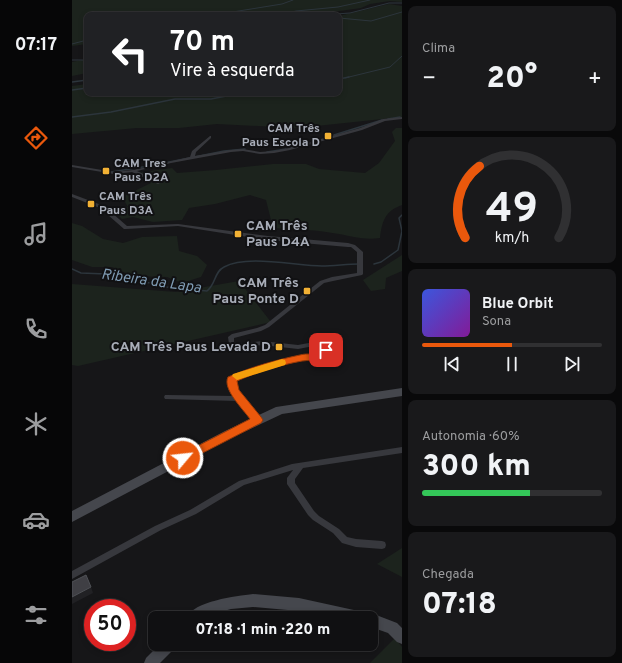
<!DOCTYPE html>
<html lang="pt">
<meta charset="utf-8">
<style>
:root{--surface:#101012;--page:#19191b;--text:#f1f3f6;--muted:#9c9d9f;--line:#303032;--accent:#ea580c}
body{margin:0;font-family:Overpass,sans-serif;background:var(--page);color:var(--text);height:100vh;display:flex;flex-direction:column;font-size:15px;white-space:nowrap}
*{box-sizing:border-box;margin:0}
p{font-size:13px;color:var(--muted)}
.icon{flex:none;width:22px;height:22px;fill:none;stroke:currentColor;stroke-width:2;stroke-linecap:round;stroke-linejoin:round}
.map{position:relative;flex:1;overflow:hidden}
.sheet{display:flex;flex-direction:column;gap:6px;padding:6px;background:#09090a;width:220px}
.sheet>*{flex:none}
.hud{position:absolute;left:12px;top:12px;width:258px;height:84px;border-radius:8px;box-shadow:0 2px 6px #0003,0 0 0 1px var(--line);background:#202124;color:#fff;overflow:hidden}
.speed{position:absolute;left:12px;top:599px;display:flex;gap:8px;font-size:20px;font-weight:700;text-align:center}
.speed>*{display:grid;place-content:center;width:52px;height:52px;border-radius:50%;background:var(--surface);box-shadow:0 2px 6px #0003,0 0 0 1px var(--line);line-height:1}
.speed .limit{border:6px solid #d22;background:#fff;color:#111}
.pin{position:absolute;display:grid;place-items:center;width:34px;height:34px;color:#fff;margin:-17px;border-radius:8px;box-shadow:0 2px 6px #0006}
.me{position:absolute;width:44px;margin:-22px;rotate:62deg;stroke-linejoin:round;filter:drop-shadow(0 0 3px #0008)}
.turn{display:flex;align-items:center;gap:14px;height:84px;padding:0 20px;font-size:18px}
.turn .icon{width:52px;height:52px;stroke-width:2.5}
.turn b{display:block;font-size:28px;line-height:34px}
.big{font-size:30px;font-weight:800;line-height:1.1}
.sheet .widget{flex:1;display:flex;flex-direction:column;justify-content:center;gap:6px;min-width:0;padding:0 14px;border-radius:8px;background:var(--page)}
.sheet .dial{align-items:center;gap:0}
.dial svg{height:104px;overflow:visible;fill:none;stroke:var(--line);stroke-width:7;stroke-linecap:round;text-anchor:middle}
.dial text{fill:var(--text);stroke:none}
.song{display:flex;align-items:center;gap:12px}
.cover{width:48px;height:48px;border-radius:6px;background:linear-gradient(135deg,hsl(230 70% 55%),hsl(290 70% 35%))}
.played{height:4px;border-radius:2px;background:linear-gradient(90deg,var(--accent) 50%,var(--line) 50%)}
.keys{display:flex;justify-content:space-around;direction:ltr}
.heat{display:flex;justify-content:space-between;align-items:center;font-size:22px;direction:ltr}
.charge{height:6px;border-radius:3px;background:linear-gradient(90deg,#34c759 60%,var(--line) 0)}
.trip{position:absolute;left:76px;top:611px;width:230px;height:40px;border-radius:8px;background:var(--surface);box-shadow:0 2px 6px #0003,0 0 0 1px var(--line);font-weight:800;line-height:40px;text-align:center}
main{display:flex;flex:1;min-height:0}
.tab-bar{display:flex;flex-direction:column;width:72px;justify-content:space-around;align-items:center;background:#060607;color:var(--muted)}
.tab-bar .icon{width:28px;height:28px}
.tab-bar .active{color:var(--accent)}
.tab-bar b{font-size:18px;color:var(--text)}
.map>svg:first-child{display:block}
.green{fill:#1c231d}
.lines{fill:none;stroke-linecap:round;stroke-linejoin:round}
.stream-far1{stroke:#2c353c;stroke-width:1}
.stream{stroke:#2c353c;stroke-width:1.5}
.street{fill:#37383d;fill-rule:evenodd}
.secondary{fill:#45474d;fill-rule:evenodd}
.shaded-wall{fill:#212124}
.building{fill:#3f3f44;stroke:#4f5156}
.route{fill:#ea580c;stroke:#983908}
.slow{fill:#f59e0b}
.poi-dot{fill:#f2b134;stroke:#111113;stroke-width:1.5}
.labels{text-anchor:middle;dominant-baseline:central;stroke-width:4;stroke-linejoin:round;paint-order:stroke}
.far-poi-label{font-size:12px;font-weight:bold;fill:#a8adb8;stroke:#111113;text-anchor:start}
.poi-label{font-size:14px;font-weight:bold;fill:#a8adb8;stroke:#111113;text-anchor:end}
.water-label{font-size:15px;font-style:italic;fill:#7f9bb3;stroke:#111113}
</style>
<main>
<nav class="tab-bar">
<b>07:17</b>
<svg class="icon active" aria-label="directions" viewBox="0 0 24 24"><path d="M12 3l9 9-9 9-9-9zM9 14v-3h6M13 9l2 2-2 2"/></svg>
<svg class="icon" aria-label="music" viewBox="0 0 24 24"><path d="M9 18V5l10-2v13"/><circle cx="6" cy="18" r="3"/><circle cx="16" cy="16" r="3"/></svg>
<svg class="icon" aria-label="phone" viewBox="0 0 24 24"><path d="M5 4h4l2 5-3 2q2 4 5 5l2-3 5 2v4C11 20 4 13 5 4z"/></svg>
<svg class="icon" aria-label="climate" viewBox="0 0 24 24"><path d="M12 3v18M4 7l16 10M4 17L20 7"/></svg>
<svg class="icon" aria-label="car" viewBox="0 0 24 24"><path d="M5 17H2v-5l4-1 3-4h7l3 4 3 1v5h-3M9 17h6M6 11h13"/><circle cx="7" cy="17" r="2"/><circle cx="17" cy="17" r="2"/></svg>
<svg class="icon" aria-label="filters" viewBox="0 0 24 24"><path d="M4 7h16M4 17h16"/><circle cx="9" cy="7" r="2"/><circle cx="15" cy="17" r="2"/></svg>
</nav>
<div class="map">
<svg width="330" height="663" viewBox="0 0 330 663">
<rect width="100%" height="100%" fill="#161618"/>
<g class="green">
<path d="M0,0H330V2L318,1L298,4L289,8L239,15H15V44L0,46Z"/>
<path d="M317,4L330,6V117L225,128L145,124L107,128H65L0,134V86L15,84V93H267V16Z"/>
<path d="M15,59V73L0,76V62Z"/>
<path d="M324,128H330V205C313,211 310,221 308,238C292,240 283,237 267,234C246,230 223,229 201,228L194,200L178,195L143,204L117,208L110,220L81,222L61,217L50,219L42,211L56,207L50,197L79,183L65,173L100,168L105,173L144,170L201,164H234L247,169L293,173L307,163L323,141L320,132Z"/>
<path d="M0,223L10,226L31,239L51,243L70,237L105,236L107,251L125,256L135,265L129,277L110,283L95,277L61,276L40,267H20L0,260Z"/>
<path d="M330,255V271L314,278L313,289L299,291L291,280Z"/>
<path d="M167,281L199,322L6,366L0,365V284L104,292Z"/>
<path d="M330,548V577L305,564Z"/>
<path d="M323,638L330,647V663H298Z"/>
</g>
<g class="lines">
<g class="stream-far1">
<path d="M142,15L210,4L221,0"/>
<path d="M207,15L224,11L266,7L298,0"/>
<path d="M250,15L278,13L317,3H330"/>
<path d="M267,18L299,21L330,12"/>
<path d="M0,44L15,40"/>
<path d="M0,60H15"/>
<path d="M273,78L318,67L330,56"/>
</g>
<g class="stream">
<path d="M267,79L277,77"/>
<path d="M0,82L15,80"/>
<path d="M0,90L15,88"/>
<path d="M0,117L39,112L103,99H139L170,93"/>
<path d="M316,119L328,117"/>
<path d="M262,135L310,120"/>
<path d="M218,148L232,143"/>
<path d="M195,152L214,149"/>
<path d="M39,172L77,166L152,151L173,149"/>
<path d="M302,264L309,262L326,250L330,231L327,218L330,215"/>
<path d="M0,269L9,273L34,274L62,282L82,283L95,287L135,291C144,284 142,272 152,267C175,254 224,266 250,266C262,266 275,264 287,264"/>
</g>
<g class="street">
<path d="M330,117V119L313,121L290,130L218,150L202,153L188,154L171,151L159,152L99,163L65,171L88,182V183L86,184L60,172L42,174L0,167V165L42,172L61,170L118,157L120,151L138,136H139V138L124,152L123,156L159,150L171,149L188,152L202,151L217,148L288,128L311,119Z"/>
<path d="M0,194L32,206L55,226L106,224L196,236L276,243L283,245L291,252V274L290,275L261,281L252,283L197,327L189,331L162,338V342L167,344L190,341L226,345L242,342L252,344L257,353C255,356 253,357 250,358C244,360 237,358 231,359C212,362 180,371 163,380C165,397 180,406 188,420L187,422L185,423L183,422L166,401L93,399L92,397L93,395H95L162,396C160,392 155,384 157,379C159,371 220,357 230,355C237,354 244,356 251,352L248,347L242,346L226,349L190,345L167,348L157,344L156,337L160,334L185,328L193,325L248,281L260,277L285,273V252L279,247H276L196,240L106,226L54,229H52L28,208L0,197Z"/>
<path d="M330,447V453L231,468L223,479V483L242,511L247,516L267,529L275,537L284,539L310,541L313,542L314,545L313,548L310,549L284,547L270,543L261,533L241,520L236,515L215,484V478L221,470L172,485L124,514L89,530L0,579V571L83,526L118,510L167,481L220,464Z"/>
</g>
<g class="secondary">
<path d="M330,388V396L210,414L161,437L0,522V511L153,431L204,407Z"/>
<path d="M181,594L227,598L291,612L296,615L299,613L325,623L330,628V644L325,642L316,633L299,627V618H263L227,611L181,607L159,609L141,614L134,618H114C122,601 164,596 181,594Z"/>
<path d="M88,644H104L102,649L88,663H72L74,658Z"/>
</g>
</g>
<path class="shaded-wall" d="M19,587L21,593L0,604V597Z"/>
<path class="building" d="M14,575L19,587L0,597V582Z"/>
<path class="route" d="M254,347L257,348L259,353C256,357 254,358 249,360C243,361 236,360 230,361C208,365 185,372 165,381L167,390L189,417L191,420L189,423L115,461L111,462L108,461L106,458L108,455L178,419C171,409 150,389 156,377C179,367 204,360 228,355C235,353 243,355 249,352L250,348Z"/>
<path class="slow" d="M210,359L213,360L214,363L213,365L165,380L160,376L161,374Z"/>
<g class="poi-dot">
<rect x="252" y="132" width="8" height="8" rx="2"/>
<rect x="30" y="167" width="8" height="8" rx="2"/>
<rect x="15" y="200" width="8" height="8" rx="2"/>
<rect x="162" y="230" width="8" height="8" rx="2"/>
<rect x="231" y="287" width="8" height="8" rx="2"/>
<rect x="203" y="343" width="8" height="8" rx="2"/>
</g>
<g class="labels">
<g class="far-poi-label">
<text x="248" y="129" text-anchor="end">CAM Três<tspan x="248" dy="14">Paus Escola D</tspan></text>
<text x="42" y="164">CAM Tres<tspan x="42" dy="14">Paus D2A</tspan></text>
<text x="27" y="197">CAM Três<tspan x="27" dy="14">Paus D3A</tspan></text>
</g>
<g class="poi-label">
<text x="174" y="226" text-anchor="start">CAM Três<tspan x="174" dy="16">Paus D4A</tspan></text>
<text x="227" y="283">CAM Três<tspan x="227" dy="16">Paus Ponte D</tspan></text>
<text x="199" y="347">CAM Três Paus Levada D</text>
</g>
<g class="water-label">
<text transform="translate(79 282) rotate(8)">Ribeira da Lapa</text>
</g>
</g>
</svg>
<div class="speed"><div class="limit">50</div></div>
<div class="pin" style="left:254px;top:350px;background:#d93025"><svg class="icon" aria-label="arrive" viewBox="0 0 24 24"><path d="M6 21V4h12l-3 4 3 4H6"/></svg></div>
<svg class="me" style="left:111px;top:458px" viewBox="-20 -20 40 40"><circle r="17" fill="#ea580c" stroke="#fff" stroke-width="3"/><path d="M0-11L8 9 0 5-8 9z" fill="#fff"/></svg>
<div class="trip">07:18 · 1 min · 220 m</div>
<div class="hud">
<div class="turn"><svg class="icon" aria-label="left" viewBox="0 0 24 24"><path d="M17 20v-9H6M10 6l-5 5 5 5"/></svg><div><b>70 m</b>Vire à esquerda</div></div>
</div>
</div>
<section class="sheet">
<div class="widget"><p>Clima</p>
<div class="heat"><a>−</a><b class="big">20°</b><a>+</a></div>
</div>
<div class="widget dial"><svg viewBox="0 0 100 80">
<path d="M14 69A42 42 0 1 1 86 69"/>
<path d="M14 69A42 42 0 0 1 25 14" stroke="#ea580c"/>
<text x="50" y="56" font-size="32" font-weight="700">49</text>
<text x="50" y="72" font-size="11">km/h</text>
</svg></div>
<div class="widget">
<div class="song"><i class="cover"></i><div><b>Blue Orbit</b><p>Sona</p></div></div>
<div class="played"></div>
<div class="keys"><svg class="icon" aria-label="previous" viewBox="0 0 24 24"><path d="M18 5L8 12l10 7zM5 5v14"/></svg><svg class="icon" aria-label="pause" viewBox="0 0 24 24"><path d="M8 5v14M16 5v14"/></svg><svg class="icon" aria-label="next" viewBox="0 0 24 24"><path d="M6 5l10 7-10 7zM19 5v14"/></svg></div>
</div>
<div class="widget"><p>Autonomia · 60%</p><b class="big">300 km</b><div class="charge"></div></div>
<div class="widget"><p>Chegada</p><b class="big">07:18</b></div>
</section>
</main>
